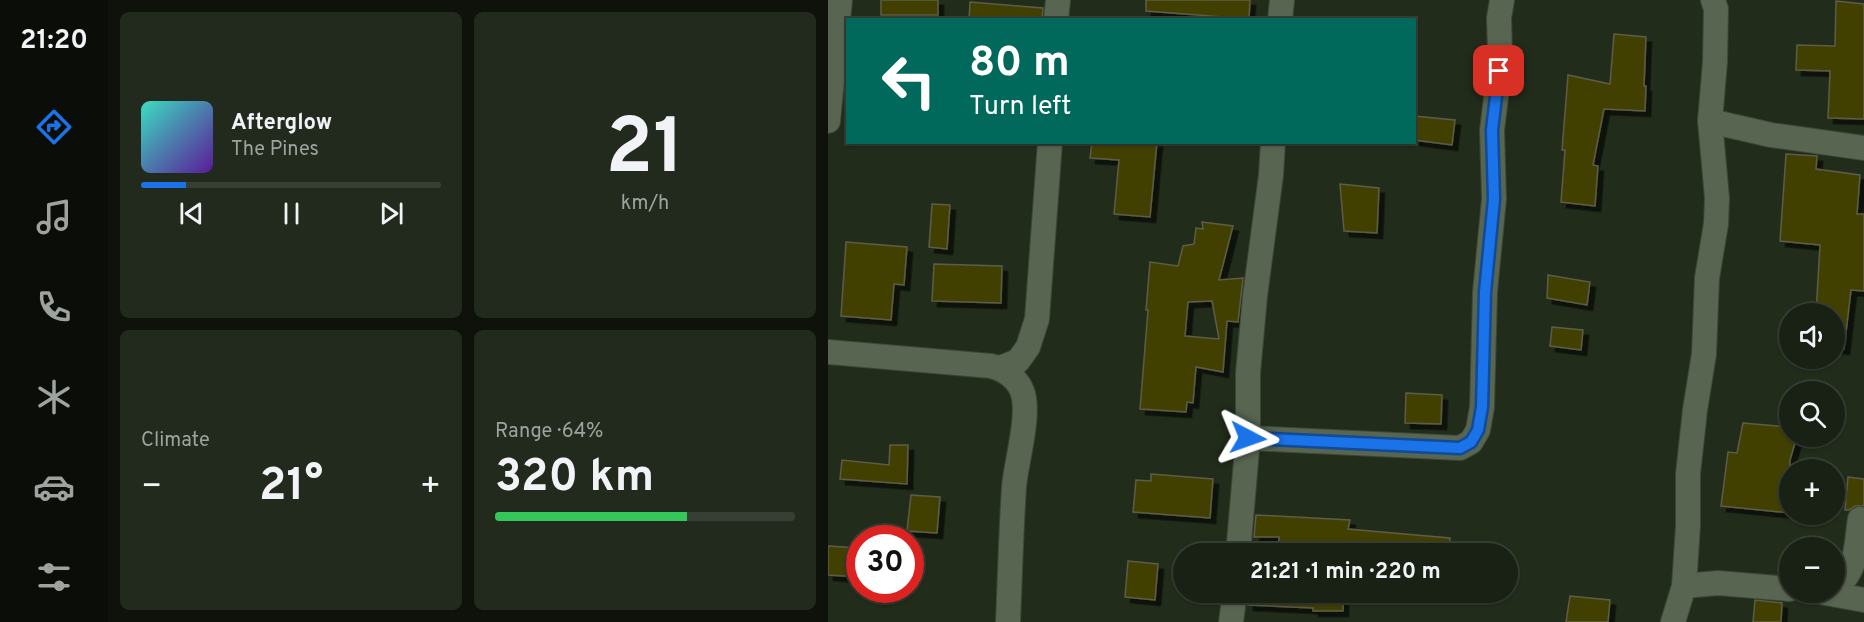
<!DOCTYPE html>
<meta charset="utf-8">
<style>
:root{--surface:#192114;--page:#22291d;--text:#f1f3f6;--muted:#9fa3a0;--line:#373e34;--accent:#1a73e8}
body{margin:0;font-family:Overpass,sans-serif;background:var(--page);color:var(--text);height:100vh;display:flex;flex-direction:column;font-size:22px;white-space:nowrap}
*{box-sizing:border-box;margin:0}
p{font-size:20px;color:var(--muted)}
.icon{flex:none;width:33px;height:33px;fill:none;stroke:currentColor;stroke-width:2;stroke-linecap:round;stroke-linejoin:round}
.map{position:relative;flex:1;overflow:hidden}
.side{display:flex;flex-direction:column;gap:12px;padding:12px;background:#0e120b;width:720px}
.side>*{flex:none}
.top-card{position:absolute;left:18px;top:18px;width:570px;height:126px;border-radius:0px;box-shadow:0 2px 4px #0004,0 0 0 2px var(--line);background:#00695c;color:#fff;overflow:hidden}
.buttons{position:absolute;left:951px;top:303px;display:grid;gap:12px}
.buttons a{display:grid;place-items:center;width:66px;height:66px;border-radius:50%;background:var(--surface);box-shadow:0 2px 4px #0004,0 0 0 2px var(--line);font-size:30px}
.speed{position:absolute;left:18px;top:525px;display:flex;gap:12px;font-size:30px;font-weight:700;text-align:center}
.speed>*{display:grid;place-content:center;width:78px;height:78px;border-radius:50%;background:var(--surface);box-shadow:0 2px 4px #0004,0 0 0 2px var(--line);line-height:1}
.speed .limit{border:9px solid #d22;background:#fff;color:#111}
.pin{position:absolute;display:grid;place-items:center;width:51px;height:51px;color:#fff;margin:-26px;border-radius:12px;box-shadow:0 3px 9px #0006}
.me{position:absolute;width:66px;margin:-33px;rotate:94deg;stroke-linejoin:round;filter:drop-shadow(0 0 4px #0008)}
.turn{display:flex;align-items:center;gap:21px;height:126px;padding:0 24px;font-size:27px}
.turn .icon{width:78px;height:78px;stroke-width:2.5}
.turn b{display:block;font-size:42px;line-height:51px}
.big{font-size:45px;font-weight:700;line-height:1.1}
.side .card{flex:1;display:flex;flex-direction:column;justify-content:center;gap:9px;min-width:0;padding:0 21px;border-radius:9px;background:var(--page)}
.side .dial{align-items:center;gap:0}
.dial b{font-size:78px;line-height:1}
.song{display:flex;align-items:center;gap:18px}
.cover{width:72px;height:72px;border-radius:9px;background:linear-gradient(135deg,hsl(170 70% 55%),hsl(270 70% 35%))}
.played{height:6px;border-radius:3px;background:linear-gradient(90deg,var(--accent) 15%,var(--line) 15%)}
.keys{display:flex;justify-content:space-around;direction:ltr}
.heat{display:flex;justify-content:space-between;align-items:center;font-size:33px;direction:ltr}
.charge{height:9px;border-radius:4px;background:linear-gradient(90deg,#34c759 64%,var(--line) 0)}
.side .tiles{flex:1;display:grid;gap:12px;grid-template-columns:repeat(2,1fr)}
.trip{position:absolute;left:345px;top:543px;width:345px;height:60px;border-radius:30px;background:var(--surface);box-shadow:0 2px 4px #0004,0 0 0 2px var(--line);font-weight:700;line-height:60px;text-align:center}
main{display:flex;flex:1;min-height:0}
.dock{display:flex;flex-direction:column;width:108px;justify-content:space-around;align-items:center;background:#0a0d08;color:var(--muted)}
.dock .icon{width:42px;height:42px}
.dock .active{color:var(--accent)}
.dock b{font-size:27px;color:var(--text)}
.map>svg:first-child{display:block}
.building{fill:#424106;stroke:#5c5d46;stroke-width:1.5;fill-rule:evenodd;filter:url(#shadow)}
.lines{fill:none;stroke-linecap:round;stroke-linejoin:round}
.minor-casing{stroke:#3d4738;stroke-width:26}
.minor{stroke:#576551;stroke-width:24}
.route-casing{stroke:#114b97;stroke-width:15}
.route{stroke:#1a73e8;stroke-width:10}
</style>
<main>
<nav class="dock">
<b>21:20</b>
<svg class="icon active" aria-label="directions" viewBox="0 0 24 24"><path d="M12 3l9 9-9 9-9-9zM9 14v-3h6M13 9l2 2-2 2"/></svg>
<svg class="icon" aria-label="music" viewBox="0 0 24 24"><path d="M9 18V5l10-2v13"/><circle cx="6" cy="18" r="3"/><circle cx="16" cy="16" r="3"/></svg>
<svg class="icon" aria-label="phone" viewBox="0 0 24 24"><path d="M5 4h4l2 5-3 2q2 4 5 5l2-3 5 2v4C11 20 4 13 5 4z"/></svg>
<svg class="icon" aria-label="climate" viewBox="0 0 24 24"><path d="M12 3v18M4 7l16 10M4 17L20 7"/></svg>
<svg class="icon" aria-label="car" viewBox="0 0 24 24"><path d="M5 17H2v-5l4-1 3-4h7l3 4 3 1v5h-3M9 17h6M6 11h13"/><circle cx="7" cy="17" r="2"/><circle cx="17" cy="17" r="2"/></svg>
<svg class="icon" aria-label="filters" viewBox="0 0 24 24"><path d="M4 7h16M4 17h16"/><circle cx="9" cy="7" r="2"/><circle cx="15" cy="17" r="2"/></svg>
</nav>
<section class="side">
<div class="tiles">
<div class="card">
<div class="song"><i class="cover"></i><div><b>Afterglow</b><p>The Pines</p></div></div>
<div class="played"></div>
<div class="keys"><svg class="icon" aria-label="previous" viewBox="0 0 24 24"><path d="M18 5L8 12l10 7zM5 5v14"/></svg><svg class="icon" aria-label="pause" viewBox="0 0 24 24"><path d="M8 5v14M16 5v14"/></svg><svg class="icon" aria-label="next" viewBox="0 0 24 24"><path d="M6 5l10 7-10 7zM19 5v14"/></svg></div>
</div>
<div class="card dial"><b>21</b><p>km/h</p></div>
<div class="card"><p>Climate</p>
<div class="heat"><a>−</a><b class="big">21°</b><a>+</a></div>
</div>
<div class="card"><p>Range · 64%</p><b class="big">320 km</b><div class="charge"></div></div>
</div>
</section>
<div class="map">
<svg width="1036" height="622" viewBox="0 0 1036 622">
<defs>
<filter id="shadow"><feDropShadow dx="5.5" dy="5.5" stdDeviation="0" flood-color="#0009"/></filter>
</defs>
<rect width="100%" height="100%" fill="#212c1b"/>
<g class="building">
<rect x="53" y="0" width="57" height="15"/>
<path d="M318,0H422L421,19L318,11Z"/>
<path d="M1008,1L1036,4V119L1000,118L1002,71L968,70L969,45L1007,46Z"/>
<path d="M142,2L215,8L214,20H141Z"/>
<path d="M786,34L818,37L816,86H818L817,111L776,109L765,165L770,166L767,206L733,202L737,150H734L740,75L782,84Z"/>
<path d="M586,116L627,120L624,145L586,140Z"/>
<path d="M264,142H329L322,217L286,214L291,160L262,158Z"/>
<path d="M958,154L989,156L988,169L1032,175L1029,214H1036V291L1023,290L1016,349L1006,348V314H988L992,245L952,241Z"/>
<path d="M512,184L551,188L549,233L516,231Z"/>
<path d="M104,204L122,205L119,249L101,247Z"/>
<path d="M374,222L405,226L391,280L415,278L410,322L399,321L395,372L368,367L365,403L359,402L358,412L312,409L320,310H318L322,262L350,266L355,246L366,244L368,228L375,229ZM384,301L391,339L357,336L360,302Z"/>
<path d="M18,242L79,247L76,285L66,284L63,320L13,316Z"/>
<path d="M106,264L174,266L173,303L104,301Z"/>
<path d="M720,275L762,282L759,305L719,298Z"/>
<path d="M724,327L755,330L753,350L722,346Z"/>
<path d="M578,393L614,395L613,424L577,423Z"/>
<path d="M915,423L962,427V436H969L962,460V513L893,506L900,452L909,453Z"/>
<path d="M62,445H80L79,484L12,479L14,460L61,465Z"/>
<path d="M323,474L385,479L382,518L305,512L308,480L323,481Z"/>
<path d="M1020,477L1036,479V506H1027L1021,510H1017Z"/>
<path d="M83,495L112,497L109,533L79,531Z"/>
<path d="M428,515L522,520L520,529L622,538L620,554H450L451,537H426Z"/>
<path d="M0,546L32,548V577L0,575Z"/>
<path d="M300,561L330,564L327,600L297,597Z"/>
<path d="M421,592H515V611H485V608L420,605Z"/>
<path d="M742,596L782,600L780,622H738Z"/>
<path d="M927,600L954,603L953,622H925Z"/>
</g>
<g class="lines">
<g class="minor-casing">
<g id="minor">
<path d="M228,20L230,0"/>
<path d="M452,20L454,0"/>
<path d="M0,121L12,0"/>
<path d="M882,121L943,135L1036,148"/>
<path d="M0,352L163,366C176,369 189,378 194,391C203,413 188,462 186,487C183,532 182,577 180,622"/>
<path d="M172,368L190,361L200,347L209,319L222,142"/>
<path d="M420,438L632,448L643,442L650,430L654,407L657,292L666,199L664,130L669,90L672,53L671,18L674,0"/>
<path d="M410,554L420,438V373L427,296L443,175L445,142"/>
<path d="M856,586L890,583L962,589"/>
<path d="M1006,586C1030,576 1028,541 1032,519"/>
<path d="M992,592L1036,600"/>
<path d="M403,622L407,592"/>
<path d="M845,622L856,586L860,526V474L867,410L876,354L879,278L888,224L889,198L882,121L887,62L888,9L885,0"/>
</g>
</g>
<use href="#minor" class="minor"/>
</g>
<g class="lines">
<g class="route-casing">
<path id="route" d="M420,438L632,448L643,442L650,430L654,407L657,292L666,199L664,130L671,71"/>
</g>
<use href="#route" class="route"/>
</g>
</svg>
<div class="buttons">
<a><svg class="icon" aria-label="sound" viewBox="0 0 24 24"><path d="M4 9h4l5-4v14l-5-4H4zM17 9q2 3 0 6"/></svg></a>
<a><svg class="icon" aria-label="search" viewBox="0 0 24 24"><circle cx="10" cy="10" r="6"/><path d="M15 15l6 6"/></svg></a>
<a>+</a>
<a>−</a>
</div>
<div class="speed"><div class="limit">30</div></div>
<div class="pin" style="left:671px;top:71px;background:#d93025"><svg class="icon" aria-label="arrive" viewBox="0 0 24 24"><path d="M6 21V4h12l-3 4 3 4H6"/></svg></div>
<svg class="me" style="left:420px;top:438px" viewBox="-20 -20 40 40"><path d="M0-17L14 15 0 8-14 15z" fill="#1a73e8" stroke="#fff" stroke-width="4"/></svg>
<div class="trip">21:21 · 1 min · 220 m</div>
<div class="top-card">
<div class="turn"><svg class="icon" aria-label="left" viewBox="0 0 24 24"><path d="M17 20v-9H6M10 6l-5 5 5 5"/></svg><div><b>80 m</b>Turn left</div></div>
</div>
</div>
</main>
